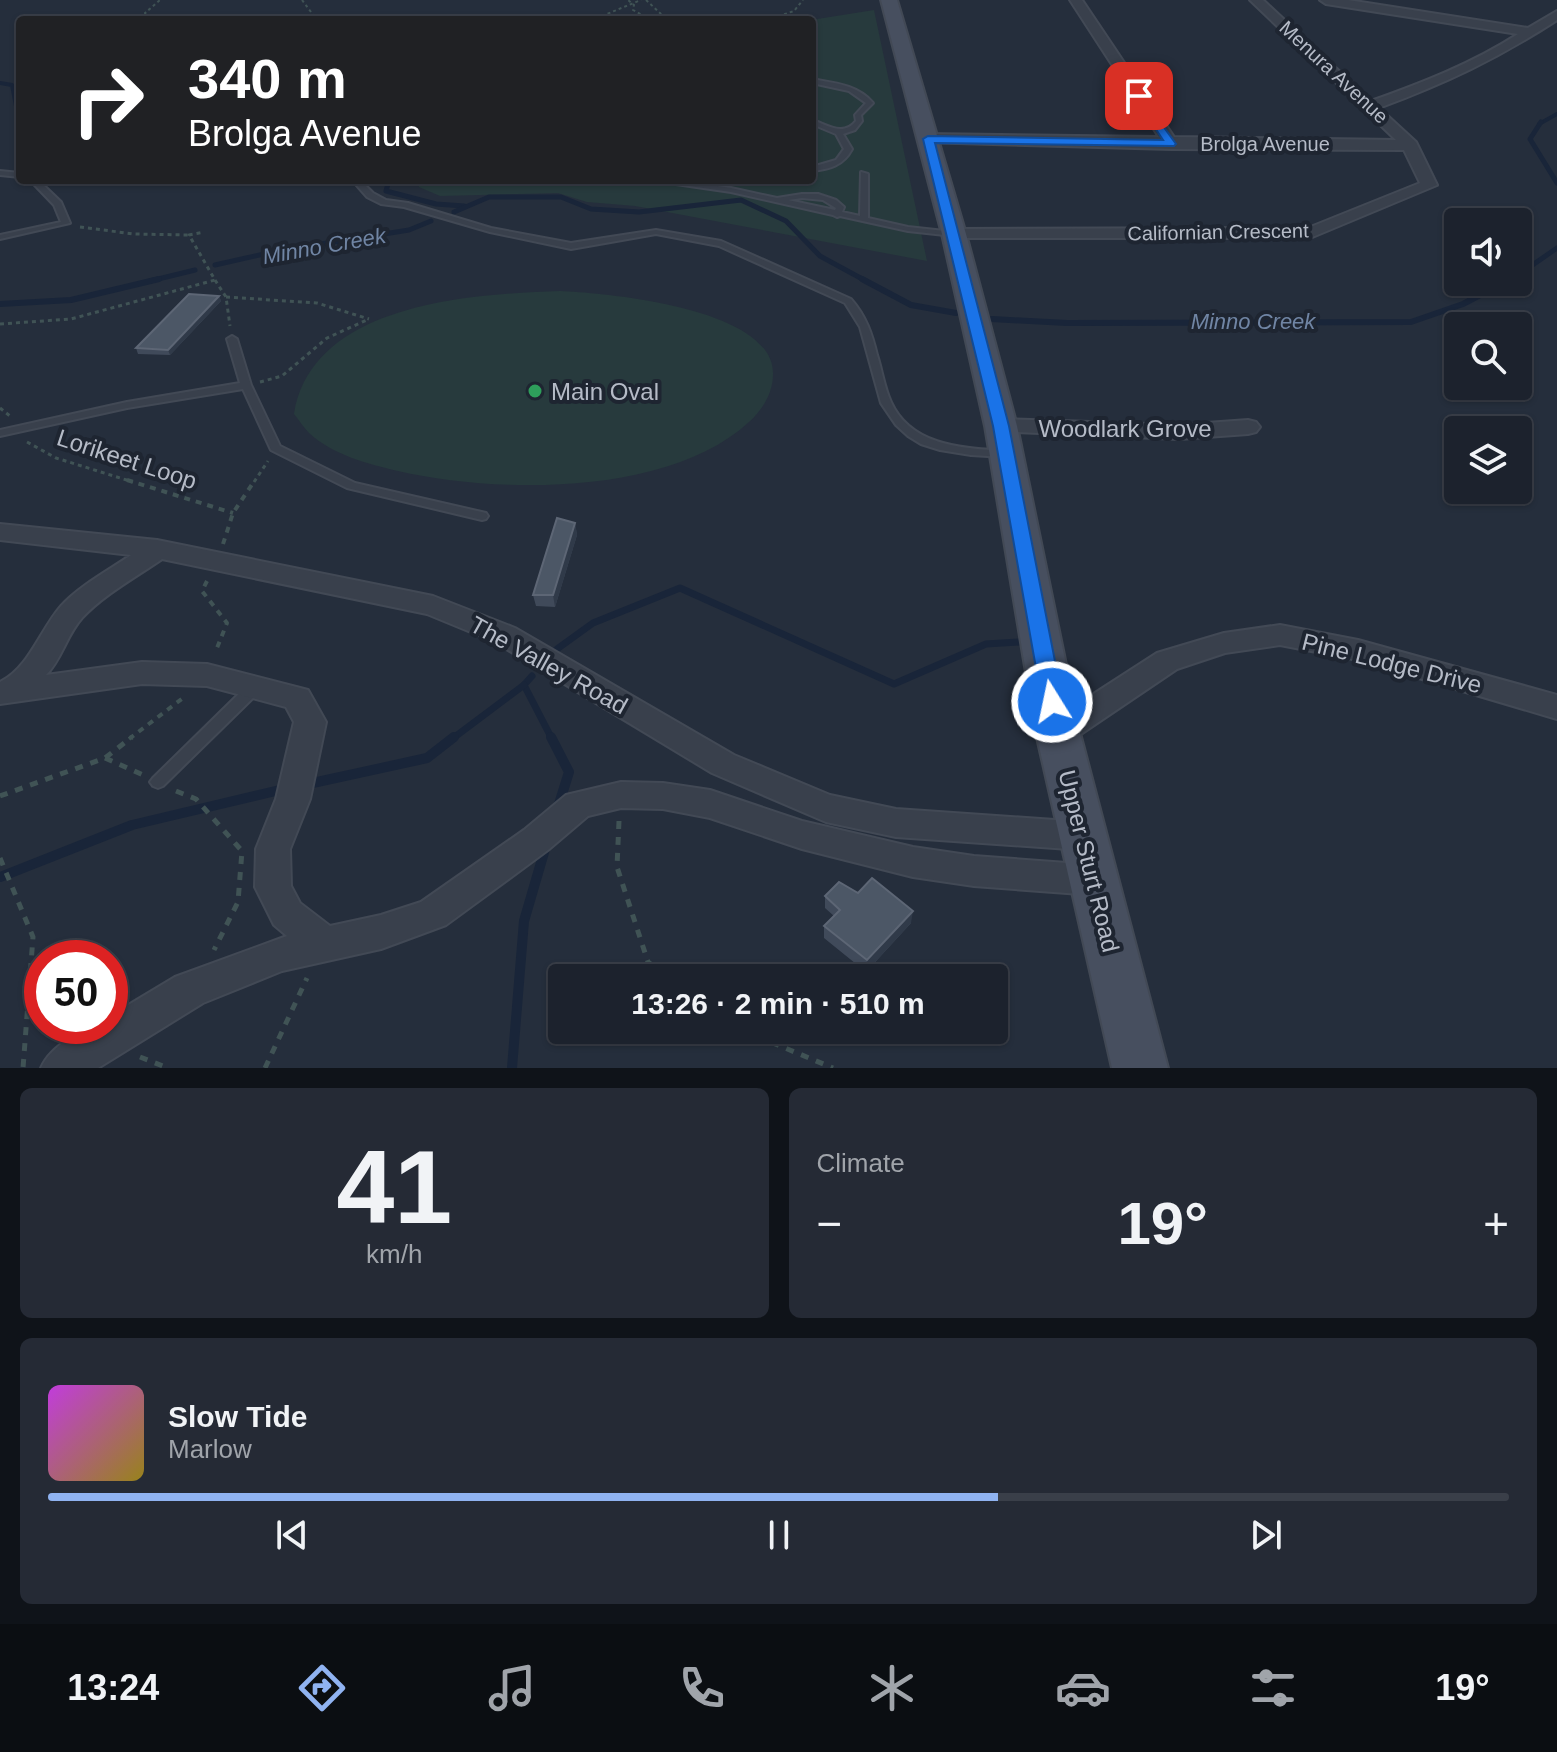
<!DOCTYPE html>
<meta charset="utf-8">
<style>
:root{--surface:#1c222d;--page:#252a35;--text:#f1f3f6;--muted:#a0a4aa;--line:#3a3f49;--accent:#90b3f1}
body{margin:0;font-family:Arial,sans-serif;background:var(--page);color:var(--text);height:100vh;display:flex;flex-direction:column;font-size:30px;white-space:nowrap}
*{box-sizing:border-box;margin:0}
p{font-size:26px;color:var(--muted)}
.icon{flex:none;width:44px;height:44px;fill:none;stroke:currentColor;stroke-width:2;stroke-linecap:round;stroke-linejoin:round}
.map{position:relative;height:1068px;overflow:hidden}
.side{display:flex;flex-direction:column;gap:20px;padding:20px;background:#0f1319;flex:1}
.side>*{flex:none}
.banner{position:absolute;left:16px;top:16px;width:800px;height:168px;border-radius:8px;box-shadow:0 2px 6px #0004,0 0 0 2px var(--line);background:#202124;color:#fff;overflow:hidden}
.fabs{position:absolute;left:1444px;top:208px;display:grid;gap:16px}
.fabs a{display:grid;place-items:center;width:88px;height:88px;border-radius:8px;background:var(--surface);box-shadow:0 2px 6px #0004,0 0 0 2px var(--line);font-size:40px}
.speed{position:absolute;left:24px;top:940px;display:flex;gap:16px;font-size:40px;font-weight:700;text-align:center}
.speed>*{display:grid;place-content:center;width:104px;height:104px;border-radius:50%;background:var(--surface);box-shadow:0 2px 6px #0004,0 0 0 2px var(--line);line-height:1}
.speed .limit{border:12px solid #d22;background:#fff;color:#111}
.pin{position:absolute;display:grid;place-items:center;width:68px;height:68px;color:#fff;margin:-34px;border-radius:16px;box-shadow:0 4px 12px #0006}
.me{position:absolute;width:88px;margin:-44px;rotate:350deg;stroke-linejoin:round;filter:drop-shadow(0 0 6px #0008)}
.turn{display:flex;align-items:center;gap:28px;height:168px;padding:0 40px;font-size:36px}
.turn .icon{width:104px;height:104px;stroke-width:2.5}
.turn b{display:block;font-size:56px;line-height:68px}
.big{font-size:60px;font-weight:800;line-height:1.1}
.side .card{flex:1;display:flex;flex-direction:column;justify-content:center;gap:12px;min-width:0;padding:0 28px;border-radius:12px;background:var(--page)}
.side .dial{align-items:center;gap:0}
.dial b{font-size:104px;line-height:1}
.song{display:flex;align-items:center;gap:24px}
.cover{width:96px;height:96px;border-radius:12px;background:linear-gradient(135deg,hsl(290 70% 55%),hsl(50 70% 35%))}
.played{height:8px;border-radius:4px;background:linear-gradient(90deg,var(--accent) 65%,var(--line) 65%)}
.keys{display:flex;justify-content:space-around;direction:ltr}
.heat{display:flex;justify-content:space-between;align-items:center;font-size:44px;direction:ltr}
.side .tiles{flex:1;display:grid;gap:20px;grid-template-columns:1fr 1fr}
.card:last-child{grid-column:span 2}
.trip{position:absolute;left:548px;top:964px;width:460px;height:80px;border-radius:8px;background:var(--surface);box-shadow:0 2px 6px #0004,0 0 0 2px var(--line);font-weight:800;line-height:80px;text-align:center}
.tabs{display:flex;height:128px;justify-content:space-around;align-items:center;background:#0b0e12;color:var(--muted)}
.tabs .icon{width:56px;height:56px}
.tabs .current{color:var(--accent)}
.tabs b{font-size:36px;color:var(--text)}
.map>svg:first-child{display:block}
.green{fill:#273a3d}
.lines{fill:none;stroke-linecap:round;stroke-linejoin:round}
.stream-far4{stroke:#192539;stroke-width:4}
.stream-far3{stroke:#192539;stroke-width:5}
.stream-far2{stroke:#192539;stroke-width:6}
.stream-far1{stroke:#192539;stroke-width:7}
.stream{stroke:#192539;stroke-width:10}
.lane-casing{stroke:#424955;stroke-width:4}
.street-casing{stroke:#424955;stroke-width:4}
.secondary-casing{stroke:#424955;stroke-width:4}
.path-far3{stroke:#405355;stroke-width:2;stroke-dasharray:3 3;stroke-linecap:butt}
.path-far2{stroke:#405355;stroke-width:3;stroke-dasharray:4 4;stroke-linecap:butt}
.path-far1{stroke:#405355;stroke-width:4;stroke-dasharray:6 6;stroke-linecap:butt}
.path{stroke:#405355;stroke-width:5;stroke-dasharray:8 8;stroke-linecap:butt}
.lane{fill:#39404c;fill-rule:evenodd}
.street{fill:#39404c;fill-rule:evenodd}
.secondary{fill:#474f5f;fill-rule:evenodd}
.wall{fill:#404a5a}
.shaded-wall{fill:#303a49}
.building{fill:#4c5766;stroke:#5d6675;stroke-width:2}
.route{fill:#1a73e8;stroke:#114b97;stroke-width:2}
.leisure-dot{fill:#2e9e5b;stroke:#1e2531;stroke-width:3}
.labels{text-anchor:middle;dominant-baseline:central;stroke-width:8;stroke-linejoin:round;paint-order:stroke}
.far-street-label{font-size:20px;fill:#b5bbc7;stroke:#1e2531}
.far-water-label{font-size:22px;font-style:italic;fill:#7085a4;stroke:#1e2531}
.poi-label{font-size:24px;fill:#b5bbc7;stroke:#1e2531;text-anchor:start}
.street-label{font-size:24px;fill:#b5bbc7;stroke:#1e2531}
</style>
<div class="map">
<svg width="1557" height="1068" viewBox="0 0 1557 1068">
<rect width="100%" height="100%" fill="#252e3c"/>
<g class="green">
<path d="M874,10L927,261L635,206L587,202L558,193L440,196L419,187L417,180H812L811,20Z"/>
<path d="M560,291C607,293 774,308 773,374C773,393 763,409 749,422C669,496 498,494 398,471C368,464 333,455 309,433C304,428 299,420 294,414C312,303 471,294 560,291Z"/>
</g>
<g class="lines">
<g class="stream-far4">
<path d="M0,83L12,85L17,111L20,112"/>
<path d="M1539,124L1557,114"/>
</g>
<g class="stream-far3">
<path d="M1541,122L1530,139L1557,183"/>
<path d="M389,180L386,191L436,204L464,206"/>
<path d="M454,212L489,197H561L591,209L639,212L741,200L786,221L820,256L866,281"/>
<path d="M215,265L277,251L409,230L431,221"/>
<path d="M1518,275L1557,248"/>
<path d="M150,281L195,270"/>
</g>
<g class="stream-far2">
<path d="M862,279L911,305L956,313"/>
<path d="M0,304L71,300L159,279"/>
<path d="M992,319L1067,323L1411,322L1463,304L1505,282"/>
</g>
<g class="stream-far1">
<path d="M557,649L593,623L680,588L894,684L986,644L1020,642"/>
<path d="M532,676L524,685L552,739"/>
<path d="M452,739L524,685"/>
</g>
<g class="stream">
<path d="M551,737L569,772L559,804"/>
<path d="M308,784L427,758L454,737"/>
<path d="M0,877L132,825L284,789"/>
<path d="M512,1068L524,921L545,849"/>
</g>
<g class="lane-casing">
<g id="lane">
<path d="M812,79C834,83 858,85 873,103L861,115L862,121L855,130L843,134L852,149C843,166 829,169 812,171V167L836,160L844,149L836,134L812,124V120C828,125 843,137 856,121L855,115L866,103L849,91L812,83Z"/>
<path d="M0,171L20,173V177L0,175Z"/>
<path d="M861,172L868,174V218L908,227L954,232L958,234L954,236L908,231L840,216L837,217L833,215L731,192L662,182L658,180H678L731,188L777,198L802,194H818L836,200L844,207L842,212L860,216ZM802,198L823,200L836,208L835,210L788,200Z"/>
<path d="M30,180H38L61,202L70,223L0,239V235L61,222L54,205Z"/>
<path d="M352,180H360L373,193L386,200L408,203L491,228L571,243L656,230L721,241L851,299C866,316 872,334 877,355C882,370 884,387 891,402C911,446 962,448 1004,451L1010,454L1004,457L971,455L940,450L921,444L908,436L896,425L881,403L860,327L845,303L719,246L656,234L571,249L490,232L404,207L381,204L367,197Z"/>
<path d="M232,336L237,339L251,385L280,446L355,483L486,513L488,516L486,519L482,520L347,488L271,450L243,389L127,408L0,436V430L127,402L240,383L227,339Z"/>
<path d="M255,682L260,683L262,687L260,691L163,786L158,788L153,786L150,782L153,778L250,683Z"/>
</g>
</g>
<g class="street-casing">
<g id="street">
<path d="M1070,0H1082L1174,137L1396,140L1250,0H1263L1371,101C1422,83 1473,63 1518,34L1326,4L1320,0H1348L1528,28L1557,11V20C1497,59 1446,83 1379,108L1416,142L1437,185L1310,238H948L945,234L954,229L1308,228L1420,183L1404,150L1171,149L923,142L920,139L928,134L1159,137Z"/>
<path d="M1001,419L1179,425L1248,420L1256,422L1260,427L1256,432L1248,434L1179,439L993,431L989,426L993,421Z"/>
<path d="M0,524L157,540L433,596L515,628L734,755L830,795L896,809L1083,822L1095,826L1100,836L1095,846L1083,850L896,837L826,822L712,773L495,642L427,614L162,559C136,577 103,595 82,618C66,636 62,659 46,675L142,662L207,664L308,690L326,722L310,799L290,849L291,886L300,903L330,926L381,915L421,902L524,830L566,795L621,782L663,783L710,790L802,821L913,847L974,856L1094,865L1106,869L1112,880L1106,891L1094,895L974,886L913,877L802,849L710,818L663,809L621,808L588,816L548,850L446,925L381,949L282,971L203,1003L98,1068H41C51,1045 85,1026 110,1026V1016L175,977L287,936L274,925L255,887L256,849L276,799L294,722L286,707L207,686L142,684L0,704V682C29,668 40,630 61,606C79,586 109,570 131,555L0,540Z"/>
<path d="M1280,625L1358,640L1557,695V719L1358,660L1280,645L1225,653L1177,669L1069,742L1058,745L1047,742L1042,733L1047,724L1157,653L1224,633Z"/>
</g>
</g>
<g class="secondary-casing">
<path id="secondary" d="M881,0H897L966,234L1017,426L1080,733L1168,1068H1112L1036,733L985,426L942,234Z"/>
</g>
<g class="path-far3">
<path d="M302,0L317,20"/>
<path d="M646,0L661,14L680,20"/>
<path d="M602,16L641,0"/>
<path d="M148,20L145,13L160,0"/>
<path d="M500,20L559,15H642L633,10L634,5L628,0"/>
<path d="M767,20L794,11L803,0"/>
</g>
<g class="path-far2">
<path d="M80,227L134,234L189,235"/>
<path d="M215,280L226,297L230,326"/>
<path d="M226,297L317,303L369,319"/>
<path d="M0,324L71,319L215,280L189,235L204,232"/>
<path d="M260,382L282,376L327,338L369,319"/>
<path d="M0,408L10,416"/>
<path d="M27,442L56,458L133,482"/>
<path d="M254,482L268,461"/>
</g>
<g class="path-far1">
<path d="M127,480L233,513"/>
<path d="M223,544L233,513L255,480"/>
<path d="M207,581L202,591L227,623L215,653"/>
<path d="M129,739L183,698"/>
</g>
<g class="path">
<path d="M105,758L143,775"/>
<path d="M176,791L196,799L242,851L238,902L214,950"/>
<path d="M0,796L105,758L132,737"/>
<path d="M619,821L617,867L648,962L669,978"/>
<path d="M0,858L33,937L23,1068"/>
<path d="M742,1030L833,1068"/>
<path d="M140,1057L168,1068"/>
<path d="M265,1068L307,978"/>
</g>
<use href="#lane" class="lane"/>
<use href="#street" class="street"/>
<use href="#secondary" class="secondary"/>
</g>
<g class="wall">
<path d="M219,296L221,301L170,355L138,354L136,348Z"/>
<path d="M575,523L577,535L555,607L536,606L533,595Z"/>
<path d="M825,896L911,923L866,972L824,938V926L834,916L825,908Z"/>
</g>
<g class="shaded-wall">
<path d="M219,296L221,301L170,355L168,350Z"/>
<path d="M575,523L577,535L555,607L553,595Z"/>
<path d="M913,911L911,923L866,972L867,960Z"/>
</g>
<g class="building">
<path d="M189,294L219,296L168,350L136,348Z"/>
<path d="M557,518L575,523L553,595H533Z"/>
<path d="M872,878L913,911L867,960L824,926L840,910L825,896L839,882L858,893Z"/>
</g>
<path class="route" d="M1139,93L1176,144L1174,146L935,143L1009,426L1063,702L1060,708H1045L1042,702L993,426L923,139L928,136L1163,140L1134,96Z"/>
<circle class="leisure-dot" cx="535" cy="391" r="8"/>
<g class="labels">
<g class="far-street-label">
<text transform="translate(1334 72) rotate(43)">Menura Avenue</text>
<text x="1265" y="144">Brolga Avenue</text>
<text transform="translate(1218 232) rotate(-1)">Californian Crescent</text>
</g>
<g class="far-water-label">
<text transform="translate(324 246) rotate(-10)">Minno Creek</text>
<text x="1253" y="321">Minno Creek</text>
</g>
<g class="poi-label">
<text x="551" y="391">Main Oval</text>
</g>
<g class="street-label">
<text x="1125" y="428">Woodlark Grove</text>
<text transform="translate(127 459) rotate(18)">Lorikeet Loop</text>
<text transform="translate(1392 663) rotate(14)">Pine Lodge Drive</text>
<text transform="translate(549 665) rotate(29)">The Valley Road</text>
<text transform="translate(1089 861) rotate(76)">Upper Sturt Road</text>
</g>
</g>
</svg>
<div class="fabs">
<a><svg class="icon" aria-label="sound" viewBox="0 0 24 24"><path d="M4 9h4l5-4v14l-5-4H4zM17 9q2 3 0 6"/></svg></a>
<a><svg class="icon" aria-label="search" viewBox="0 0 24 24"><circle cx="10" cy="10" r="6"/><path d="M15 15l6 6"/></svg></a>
<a><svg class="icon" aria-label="layers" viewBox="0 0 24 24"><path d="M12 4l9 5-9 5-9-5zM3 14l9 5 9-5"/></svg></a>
</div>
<div class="speed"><div class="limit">50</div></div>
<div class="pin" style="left:1139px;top:96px;background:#d93025"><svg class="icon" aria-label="arrive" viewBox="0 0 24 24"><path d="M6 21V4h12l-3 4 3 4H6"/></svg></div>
<svg class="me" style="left:1052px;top:702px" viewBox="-20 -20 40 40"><circle r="17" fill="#1a73e8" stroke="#fff" stroke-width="3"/><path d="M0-11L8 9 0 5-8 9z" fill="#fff"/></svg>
<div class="trip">13:26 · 2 min · 510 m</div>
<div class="banner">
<div class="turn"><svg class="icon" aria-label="right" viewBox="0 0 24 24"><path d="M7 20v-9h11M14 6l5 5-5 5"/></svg><div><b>340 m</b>Brolga Avenue</div></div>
</div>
</div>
<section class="side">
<div class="tiles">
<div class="card dial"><b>41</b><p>km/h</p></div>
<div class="card"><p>Climate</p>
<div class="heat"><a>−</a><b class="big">19°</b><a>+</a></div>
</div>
<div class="card">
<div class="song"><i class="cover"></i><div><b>Slow Tide</b><p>Marlow</p></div></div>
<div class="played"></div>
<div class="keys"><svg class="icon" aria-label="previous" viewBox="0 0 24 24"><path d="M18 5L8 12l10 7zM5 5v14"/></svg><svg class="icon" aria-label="pause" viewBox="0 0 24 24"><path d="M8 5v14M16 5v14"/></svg><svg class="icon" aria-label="next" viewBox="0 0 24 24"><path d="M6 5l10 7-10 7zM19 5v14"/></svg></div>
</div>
</div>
</section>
<nav class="tabs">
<b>13:24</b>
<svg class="icon current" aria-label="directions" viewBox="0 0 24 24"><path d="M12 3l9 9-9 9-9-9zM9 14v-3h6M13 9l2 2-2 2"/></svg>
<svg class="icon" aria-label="music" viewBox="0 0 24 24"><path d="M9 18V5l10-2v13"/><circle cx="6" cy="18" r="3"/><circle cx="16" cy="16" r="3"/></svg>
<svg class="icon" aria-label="phone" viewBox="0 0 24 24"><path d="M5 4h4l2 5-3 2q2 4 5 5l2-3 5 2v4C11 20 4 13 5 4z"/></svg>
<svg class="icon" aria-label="climate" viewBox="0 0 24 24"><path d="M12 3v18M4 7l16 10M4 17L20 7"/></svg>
<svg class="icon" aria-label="car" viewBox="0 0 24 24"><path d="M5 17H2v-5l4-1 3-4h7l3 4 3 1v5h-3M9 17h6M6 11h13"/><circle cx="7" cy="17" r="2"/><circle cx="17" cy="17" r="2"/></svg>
<svg class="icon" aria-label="filters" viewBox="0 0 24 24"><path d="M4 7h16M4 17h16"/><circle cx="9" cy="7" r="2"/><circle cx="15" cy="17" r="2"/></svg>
<b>19°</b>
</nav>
